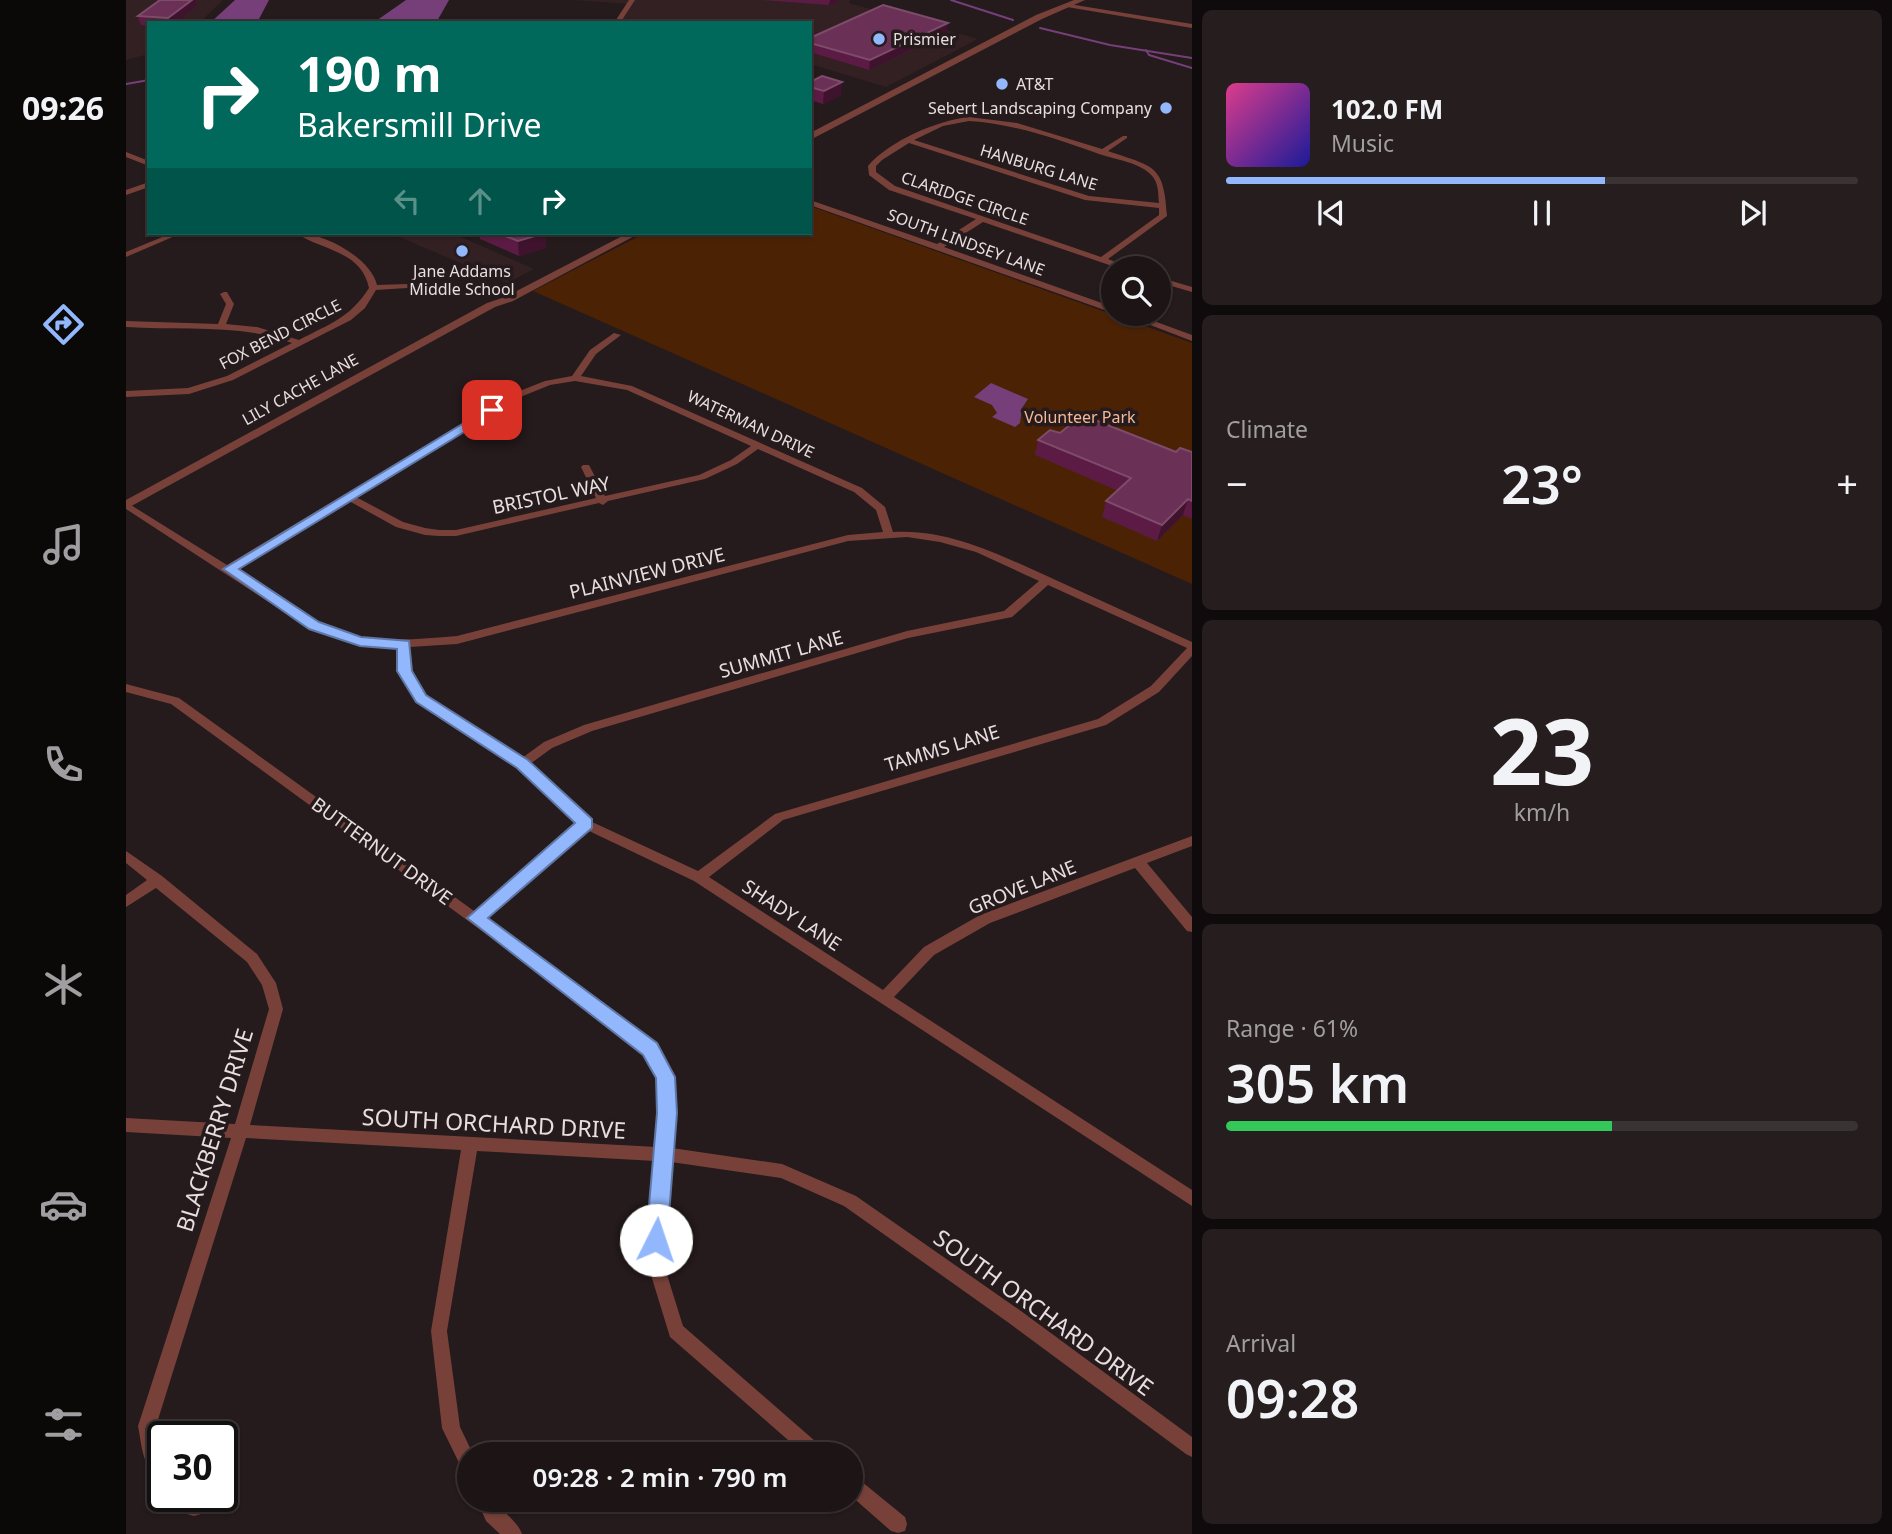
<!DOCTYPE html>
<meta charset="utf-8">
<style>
:root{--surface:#1c1415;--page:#251d1e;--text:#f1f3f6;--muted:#a09ea0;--line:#3a3334;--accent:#92b7fd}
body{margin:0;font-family:"Noto Sans",sans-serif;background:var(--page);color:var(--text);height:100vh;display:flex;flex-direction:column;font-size:26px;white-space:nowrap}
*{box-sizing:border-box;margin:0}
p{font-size:23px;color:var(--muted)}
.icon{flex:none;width:38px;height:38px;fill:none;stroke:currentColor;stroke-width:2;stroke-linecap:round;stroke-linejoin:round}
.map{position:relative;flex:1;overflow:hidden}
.sheet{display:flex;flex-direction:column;gap:10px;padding:10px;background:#0f0b0c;width:700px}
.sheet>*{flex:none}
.banner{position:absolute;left:21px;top:21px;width:665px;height:214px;border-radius:0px;box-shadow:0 2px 5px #0004,0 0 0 2px var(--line);background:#00695c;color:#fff;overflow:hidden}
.tools{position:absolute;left:975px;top:256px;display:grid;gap:14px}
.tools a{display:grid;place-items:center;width:70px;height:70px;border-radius:50%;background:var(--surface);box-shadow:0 2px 5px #0004,0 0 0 2px var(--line);font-size:35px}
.speed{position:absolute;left:21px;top:1421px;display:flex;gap:14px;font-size:35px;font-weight:700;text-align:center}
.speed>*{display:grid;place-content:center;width:91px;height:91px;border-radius:50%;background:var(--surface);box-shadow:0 2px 5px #0004,0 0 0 2px var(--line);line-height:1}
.speed .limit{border:4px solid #111;border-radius:10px;background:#fff;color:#111}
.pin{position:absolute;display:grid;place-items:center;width:60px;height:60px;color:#fff;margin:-30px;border-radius:14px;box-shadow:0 4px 10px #0006}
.me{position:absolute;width:77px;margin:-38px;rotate:4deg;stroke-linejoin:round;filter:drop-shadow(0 0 5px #0008)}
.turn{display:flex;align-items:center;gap:24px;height:147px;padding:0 35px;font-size:32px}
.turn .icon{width:91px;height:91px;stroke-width:2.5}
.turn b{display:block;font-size:49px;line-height:60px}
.lanes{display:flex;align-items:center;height:66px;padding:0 35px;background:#0003;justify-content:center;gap:35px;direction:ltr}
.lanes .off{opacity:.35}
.big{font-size:52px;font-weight:600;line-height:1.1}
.sheet .card{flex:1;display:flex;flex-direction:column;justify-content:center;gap:10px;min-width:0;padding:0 24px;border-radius:10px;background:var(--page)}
.sheet .dial{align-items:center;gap:0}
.dial b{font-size:91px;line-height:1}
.song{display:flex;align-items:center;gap:21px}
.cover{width:84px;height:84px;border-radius:10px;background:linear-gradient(135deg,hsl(330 70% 55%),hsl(240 70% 35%))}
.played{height:7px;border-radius:4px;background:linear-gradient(90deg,var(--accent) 60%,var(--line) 60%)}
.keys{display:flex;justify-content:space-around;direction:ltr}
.heat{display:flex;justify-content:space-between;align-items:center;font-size:38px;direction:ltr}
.charge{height:10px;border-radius:5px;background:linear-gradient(90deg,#34c759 61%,var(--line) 0)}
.trip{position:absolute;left:331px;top:1442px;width:406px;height:70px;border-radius:35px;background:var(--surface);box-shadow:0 2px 5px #0004,0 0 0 2px var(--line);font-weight:600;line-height:70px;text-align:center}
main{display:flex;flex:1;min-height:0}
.menu{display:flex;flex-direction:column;width:126px;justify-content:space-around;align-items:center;background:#0b0808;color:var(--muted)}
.menu .icon{width:49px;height:49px}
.menu .on{color:var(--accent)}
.menu b{font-size:32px;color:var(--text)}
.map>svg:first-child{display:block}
.built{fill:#332023}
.green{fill:#4c2205}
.water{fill:#763f79}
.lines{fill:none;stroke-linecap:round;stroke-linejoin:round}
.stream{stroke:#763f79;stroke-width:2}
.minor{fill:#774139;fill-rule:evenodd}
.tertiary{fill:#774139;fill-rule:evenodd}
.wall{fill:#5c1b44}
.shaded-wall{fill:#3f122d}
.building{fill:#6a3055;stroke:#7e4b6a;stroke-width:2}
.route{fill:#92b7fd;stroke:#5f77a4;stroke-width:2}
.poi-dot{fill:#92b7fd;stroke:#251a1c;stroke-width:2.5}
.labels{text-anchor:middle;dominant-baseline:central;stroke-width:7;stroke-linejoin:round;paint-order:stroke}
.far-poi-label{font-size:16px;fill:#e7dee0;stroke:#251a1c;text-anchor:start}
.far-street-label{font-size:16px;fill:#e7dee0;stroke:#251a1c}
.far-park-label{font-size:16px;fill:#f6b897;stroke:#251a1c}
.street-label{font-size:19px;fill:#e7dee0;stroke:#251a1c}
.near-street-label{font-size:23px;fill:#e7dee0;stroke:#251a1c}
</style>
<main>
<nav class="menu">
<b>09:26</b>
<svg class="icon on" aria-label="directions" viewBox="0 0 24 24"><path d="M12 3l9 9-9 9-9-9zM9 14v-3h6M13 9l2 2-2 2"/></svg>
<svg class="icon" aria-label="music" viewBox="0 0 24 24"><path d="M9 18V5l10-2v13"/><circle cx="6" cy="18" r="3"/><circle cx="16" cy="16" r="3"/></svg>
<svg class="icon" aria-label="phone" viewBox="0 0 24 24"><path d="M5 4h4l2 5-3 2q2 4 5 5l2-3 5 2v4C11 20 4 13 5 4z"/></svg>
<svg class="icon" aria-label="climate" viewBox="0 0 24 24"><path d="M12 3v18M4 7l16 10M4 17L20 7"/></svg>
<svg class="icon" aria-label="car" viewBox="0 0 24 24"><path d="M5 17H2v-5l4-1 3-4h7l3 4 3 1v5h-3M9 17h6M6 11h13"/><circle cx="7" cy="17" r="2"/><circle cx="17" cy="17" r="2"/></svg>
<svg class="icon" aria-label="filters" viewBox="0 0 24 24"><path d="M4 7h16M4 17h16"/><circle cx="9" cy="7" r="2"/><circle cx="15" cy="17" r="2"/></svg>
</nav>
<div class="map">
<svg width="1066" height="1534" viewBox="0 0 1066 1534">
<rect width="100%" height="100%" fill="#251a1c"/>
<g class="built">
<path d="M0,0H97L73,23H23V54L0,60Z"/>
<path d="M446,0H724L723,3L852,39L760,87L684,64V23H494L505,4Z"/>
<path d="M264,233H326L408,269L381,283Z"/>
</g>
<path class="green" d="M684,206L1066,343V584L407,291L519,233H684Z"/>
<g class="water">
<path d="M109,0H143L133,19L128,21L84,23Z"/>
<path d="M280,0H323L310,23H247Z"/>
<path d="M865,383L902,399L896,408L894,423L889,427L866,417L871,413L866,405L848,397Z"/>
</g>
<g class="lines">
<g class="stream">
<path d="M825,0L887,20"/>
<path d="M914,28L984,45L1066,58"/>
<path d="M1020,50L1023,55L1066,68"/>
<path d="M0,84L23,80"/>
</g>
<g class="minor">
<path d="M503,0H509L494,23H488Z"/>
<path d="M943,4L1066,24V28L941,7Z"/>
<path d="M843,117L891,123L976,149L997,136H1001V138L982,151C1028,167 1038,164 1041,216L982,259L1005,268H992L857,222L818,247L987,307V313L684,205V200L811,244L850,219L763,190L743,175L742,166C763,141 812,120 843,117ZM843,121C889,124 931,139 973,154C990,160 1015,162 1027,177C1033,185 1032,195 1033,203L963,196L788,140L817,126ZM783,143L959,200L1033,208V215L975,257L769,186L750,172V166L756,160Z"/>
<path d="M0,152L23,161V166L0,157Z"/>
<path d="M23,182V187L0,195V190Z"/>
<path d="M46,233H56L0,257V252Z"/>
<path d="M170,233C197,232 245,258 251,285L281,284L285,286L281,288L250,290L239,308L225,320L107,380L63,394L0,397V391L62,388L101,376L166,343C113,323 56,331 0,327V321L92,324L100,304L94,294L98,292H101L108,304L100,324L131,327L173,340C203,324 224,318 243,288C235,250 196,251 170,233Z"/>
<path d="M1032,277L1066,287V292L1032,282Z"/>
<path d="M993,313H1006L1066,335V341Z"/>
<path d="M488,333L495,335L470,354L455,376L506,386L736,488L759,507L767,532C826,528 882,559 934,582C978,602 1022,622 1066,642V656L1033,692L980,725L657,820L583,877L757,990L798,947L854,915L1066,836V846L1021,863L1066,917V932L1061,931L1009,868L864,923L808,955L768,997L1066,1190V1206L568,881L461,830L358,918L503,1023L529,1045L546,1077L549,1113L546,1148L656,1164L730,1196L895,1311L1066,1437V1457L1060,1454L883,1323L718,1206L655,1178L545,1162L537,1262L557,1326L697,1448L700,1454H678L544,1337L521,1262L529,1161L351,1151L321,1331L334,1427L347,1454H343V1474L337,1471L316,1428L305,1331L335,1150L120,1138L30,1426L37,1457V1480C16,1471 16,1445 12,1426L105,1138L0,1132V1118L109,1124L143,1009L136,985L121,962L30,888L0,907V895L21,880L0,863V851L36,876L131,954L150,983L157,1009L124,1125L531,1147C533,1116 539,1079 519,1053C512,1045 501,1038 493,1031L45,704L0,692V684L53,698L348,911L452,824L392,767L291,702L272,671V647L234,645L184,629L0,509V502L101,565L386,394L419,381L446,376L464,350ZM449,381L501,390L625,446L605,460L573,475L479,496L463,465H457L455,467L470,498L330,530H313L299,528L277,522L230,497L392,398L424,385ZM632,449L728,492L750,510L757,532L722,535L331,636C284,640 235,645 191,623C165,610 134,586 109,570L223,501L270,527L299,535L313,536H330L473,503L477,505L482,501L579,479L611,464ZM781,537L814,542L850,552L913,581L878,611L781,631L458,725L418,742L396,758L299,696L284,671V647L331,644L722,541ZM922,585L1061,648L1025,686L972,719L649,814L572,871L464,821L404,764L426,748L466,731L782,638L886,617Z"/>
<path d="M724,1474L730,1477L779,1517L781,1524L779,1531L772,1533L765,1531L724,1495Z"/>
<path d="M50,1496H71L77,1507L75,1514L68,1516L61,1514Z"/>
<path d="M351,1500H370C376,1513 391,1520 396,1534H374L360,1521Z"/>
</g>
<g class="tertiary">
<path d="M948,0H959L916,19L684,140V133L910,15Z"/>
<path d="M502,233H514L387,301L369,307L0,509V500L361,303L379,297Z"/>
</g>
</g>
<g class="wall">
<path d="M34,0H70L71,6L50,23H23V26L15,25L12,16Z"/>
<path d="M635,0H711L710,4L703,5Z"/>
<path d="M821,32L743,70L684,52V38Z"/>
<path d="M684,82L715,95L697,104L684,100Z"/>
<path d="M353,233H419L420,248L393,256L354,239Z"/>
<path d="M934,433L1050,452H1066V519L1057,515L1031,541L976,517L980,501L992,491L909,455L912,440Z"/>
</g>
<g class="shaded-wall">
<path d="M66,0H70L71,6L50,23H43L42,18Z"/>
<path d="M704,0H711L710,4L703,5Z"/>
<path d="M822,23L821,32L743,70L744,60Z"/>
<path d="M716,82L715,95L697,104L698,91Z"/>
<path d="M419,233L420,248L393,256L392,241Z"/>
<path d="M1062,499L1057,515L1031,541L1036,525Z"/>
</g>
<g class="building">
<path d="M34,0H66L42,18L12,16Z"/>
<path d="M757,5L822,23L744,60L684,43V38Z"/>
<path d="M696,76L716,82L698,91L684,87V82Z"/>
<path d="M372,233H419L392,241Z"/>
<path d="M956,415L1050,452L1054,448L1066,452V501L1062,499L1036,525L980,501L1005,478L912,440L924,430L934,433Z"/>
</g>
<path class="route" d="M366,406L371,407V412L113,569L193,622L235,637L283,641L286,671L300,695L402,760L466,819V828L362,918L531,1043L549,1077L551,1113L541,1240L538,1247L530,1250L523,1247L520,1240L531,1113L530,1078L517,1055L341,918L449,823L391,768L290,702L271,671V649L234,646L183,629L97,569Z"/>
<g class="poi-dot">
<circle cx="753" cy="39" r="7"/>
<circle cx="876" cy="84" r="7"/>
<circle cx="1040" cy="108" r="7"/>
<circle cx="336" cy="251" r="7"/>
</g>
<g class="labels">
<g class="far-poi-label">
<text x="767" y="39">Prismier</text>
<text x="890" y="84">AT&amp;T</text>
<text x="1026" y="108" text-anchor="end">Sebert Landscaping Company</text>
<text x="336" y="271" text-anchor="middle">Jane Addams<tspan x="336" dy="18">Middle School</tspan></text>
</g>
<g class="far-street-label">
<text transform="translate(913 167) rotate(17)">HANBURG LANE</text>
<text transform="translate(839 198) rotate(19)">CLARIDGE CIRCLE</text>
<text transform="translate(840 242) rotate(20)">SOUTH LINDSEY LANE</text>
<text transform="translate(154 334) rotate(-27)">FOX BEND CIRCLE</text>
<text transform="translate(174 389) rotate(-29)">LILY CACHE LANE</text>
<text transform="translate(625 424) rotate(25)">WATERMAN DRIVE</text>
</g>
<g class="far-park-label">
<text x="954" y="417">Volunteer Park</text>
</g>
<g class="street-label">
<text transform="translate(425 495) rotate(-12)">BRISTOL WAY</text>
<text transform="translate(521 573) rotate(-14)">PLAINVIEW DRIVE</text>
<text transform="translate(655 654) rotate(-16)">SUMMIT LANE</text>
<text transform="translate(816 748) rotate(-17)">TAMMS LANE</text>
<text transform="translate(256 851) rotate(36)">BUTTERNUT DRIVE</text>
<text transform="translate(896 887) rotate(-22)">GROVE LANE</text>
<text transform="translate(666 915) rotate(33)">SHADY LANE</text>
</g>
<g class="near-street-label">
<text transform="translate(368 1123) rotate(3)">SOUTH ORCHARD DRIVE</text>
<text transform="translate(88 1130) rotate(-73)">BLACKBERRY DRIVE</text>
<text transform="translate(918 1312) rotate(36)">SOUTH ORCHARD DRIVE</text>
</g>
</g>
</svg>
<div class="tools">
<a><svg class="icon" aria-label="search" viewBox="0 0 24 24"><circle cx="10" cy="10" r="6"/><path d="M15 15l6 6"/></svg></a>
</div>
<div class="speed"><div class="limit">30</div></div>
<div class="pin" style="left:366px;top:410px;background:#d93025"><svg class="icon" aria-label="arrive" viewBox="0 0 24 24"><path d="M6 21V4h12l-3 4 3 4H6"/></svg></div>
<svg class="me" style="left:530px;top:1240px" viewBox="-20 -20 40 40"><circle r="19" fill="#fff"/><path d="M0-13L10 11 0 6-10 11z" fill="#92b7fd"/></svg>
<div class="trip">09:28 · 2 min · 790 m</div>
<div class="banner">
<div class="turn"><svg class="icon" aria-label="right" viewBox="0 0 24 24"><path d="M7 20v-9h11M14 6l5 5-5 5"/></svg><div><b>190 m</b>Bakersmill Drive</div></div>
<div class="lanes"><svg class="icon off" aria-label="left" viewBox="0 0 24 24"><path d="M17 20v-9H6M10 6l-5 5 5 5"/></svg><svg class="icon off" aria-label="ahead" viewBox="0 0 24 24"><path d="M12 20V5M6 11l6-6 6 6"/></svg><svg class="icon" aria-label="right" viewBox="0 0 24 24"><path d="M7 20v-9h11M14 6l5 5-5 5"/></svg></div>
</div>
</div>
<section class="sheet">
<div class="card">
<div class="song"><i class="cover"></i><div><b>102.0 FM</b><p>Music</p></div></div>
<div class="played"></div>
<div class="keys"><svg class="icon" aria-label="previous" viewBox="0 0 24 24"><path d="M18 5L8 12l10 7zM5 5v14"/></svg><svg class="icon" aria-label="pause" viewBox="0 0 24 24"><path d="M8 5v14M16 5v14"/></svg><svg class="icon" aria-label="next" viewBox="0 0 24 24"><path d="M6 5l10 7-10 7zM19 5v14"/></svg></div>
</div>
<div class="card"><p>Climate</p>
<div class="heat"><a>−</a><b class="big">23°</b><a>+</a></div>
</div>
<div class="card dial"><b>23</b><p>km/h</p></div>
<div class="card"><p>Range · 61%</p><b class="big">305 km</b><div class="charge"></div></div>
<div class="card"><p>Arrival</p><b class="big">09:28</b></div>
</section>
</main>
